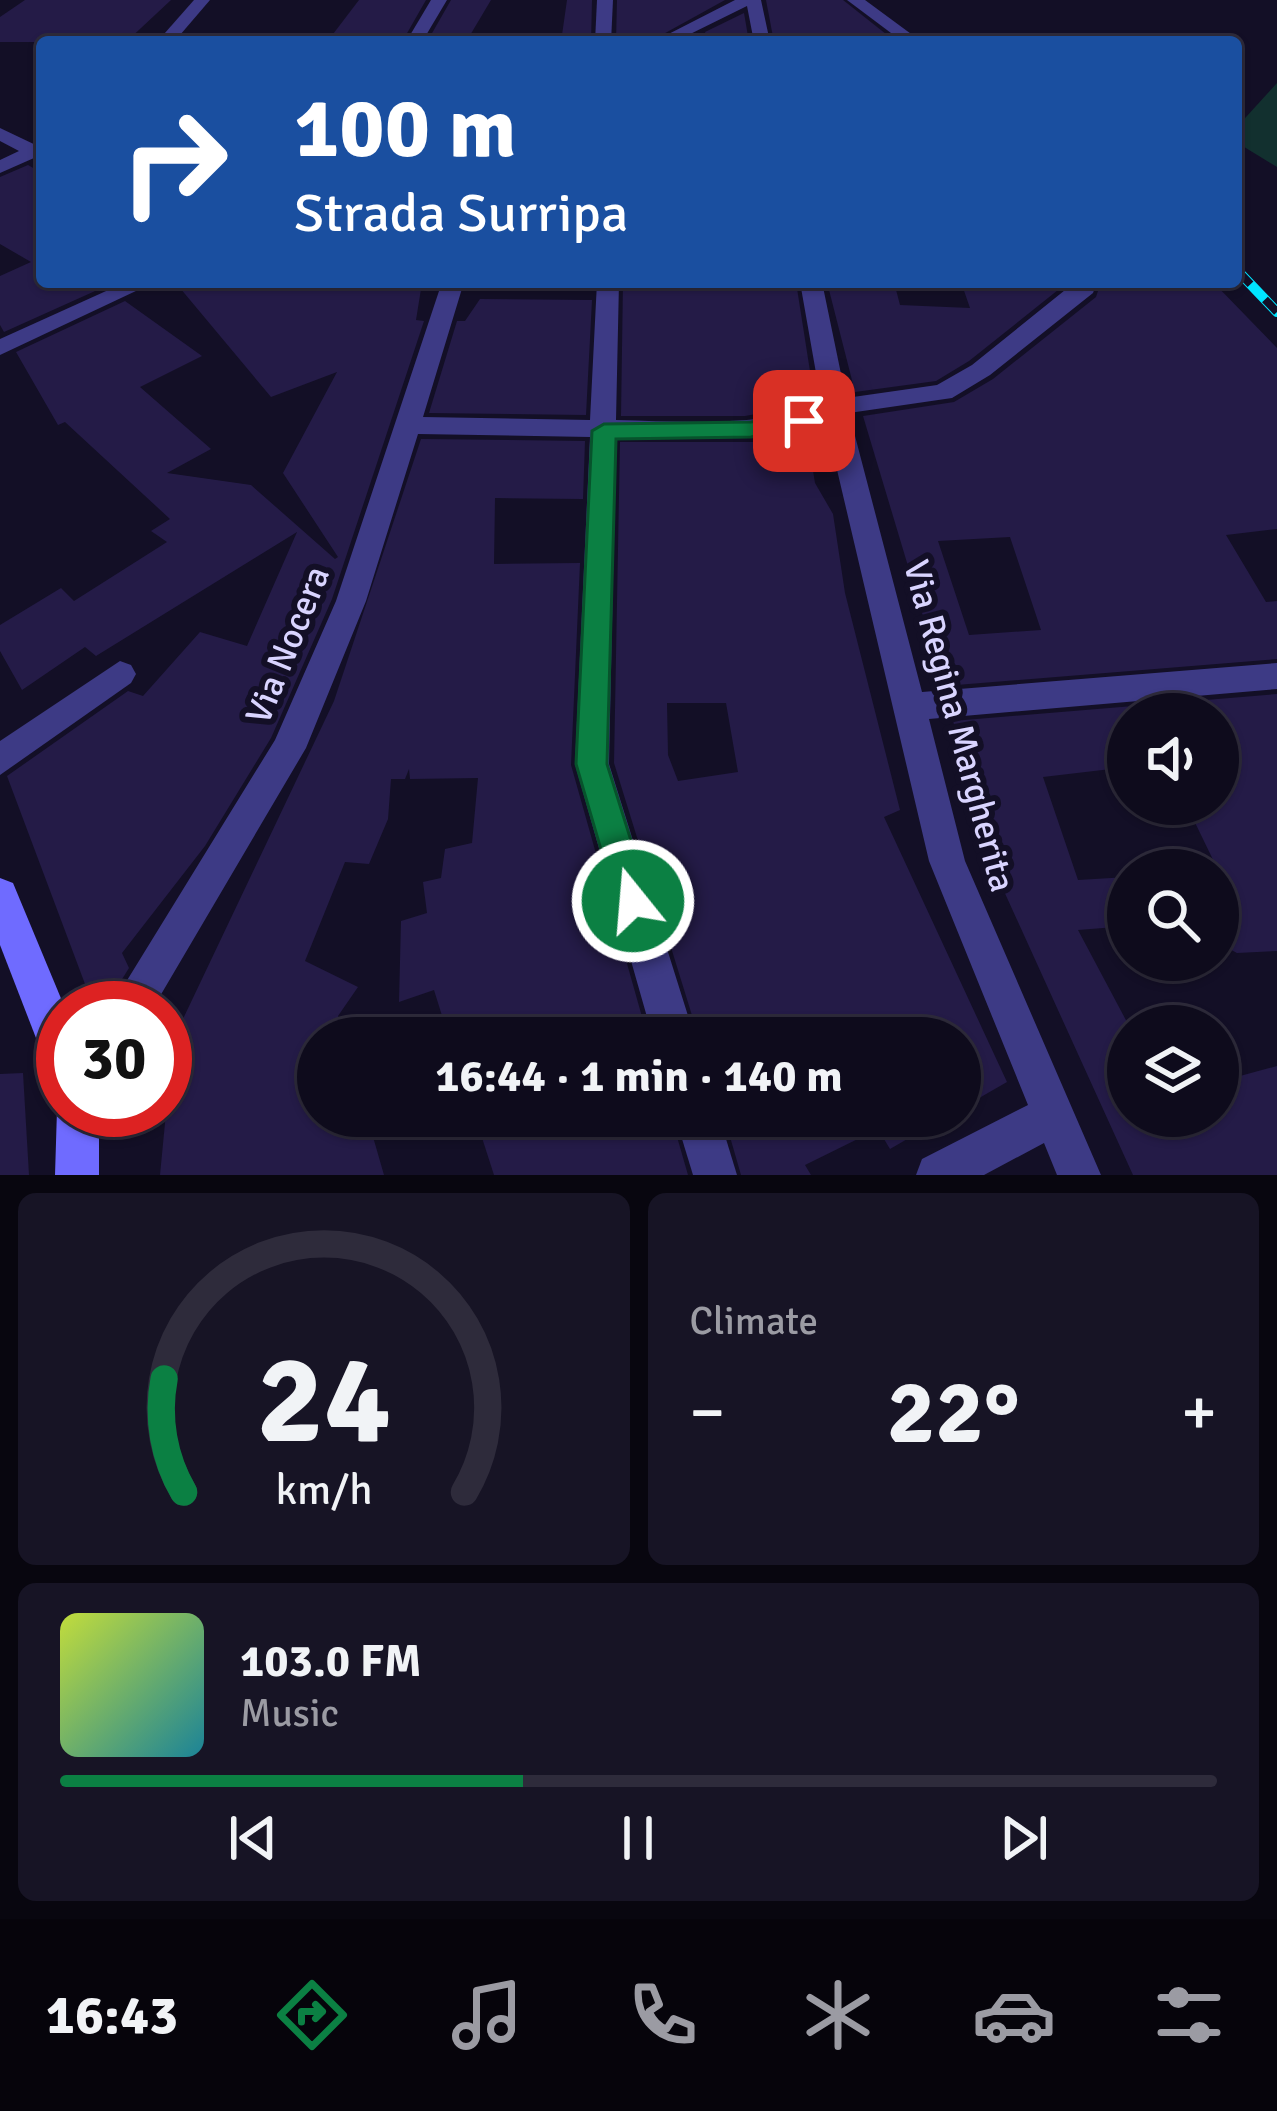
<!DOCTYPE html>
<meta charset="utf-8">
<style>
:root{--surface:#0e0b1c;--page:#171425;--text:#f1f3f6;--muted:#9b9ba3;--line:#2e2b3b;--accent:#0b8043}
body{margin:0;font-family:Signika,sans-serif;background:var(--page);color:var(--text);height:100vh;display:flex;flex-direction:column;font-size:45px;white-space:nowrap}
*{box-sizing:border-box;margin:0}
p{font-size:39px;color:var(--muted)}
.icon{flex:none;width:66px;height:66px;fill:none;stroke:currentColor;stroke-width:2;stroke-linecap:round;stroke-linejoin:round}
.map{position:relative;height:1175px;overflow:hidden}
.side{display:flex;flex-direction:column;gap:18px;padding:18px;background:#08060f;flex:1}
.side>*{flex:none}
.hud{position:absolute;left:36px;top:36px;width:1206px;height:252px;border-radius:12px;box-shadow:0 3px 9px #0004,0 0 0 3px var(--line);background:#1a4fa0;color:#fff;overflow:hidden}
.tools{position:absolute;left:1107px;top:693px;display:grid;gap:24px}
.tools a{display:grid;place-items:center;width:132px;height:132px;border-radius:50%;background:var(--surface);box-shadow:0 3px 9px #0004,0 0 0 3px var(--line);font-size:60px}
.speed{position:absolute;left:36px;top:981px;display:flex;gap:24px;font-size:60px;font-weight:700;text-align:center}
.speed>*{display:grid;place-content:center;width:156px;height:156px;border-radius:50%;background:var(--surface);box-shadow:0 3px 9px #0004,0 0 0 3px var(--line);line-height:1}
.speed .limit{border:18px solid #d22;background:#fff;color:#111}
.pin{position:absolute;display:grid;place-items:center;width:102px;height:102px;color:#fff;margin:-51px;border-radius:24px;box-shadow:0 6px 18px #0006}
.me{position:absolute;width:132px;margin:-66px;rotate:343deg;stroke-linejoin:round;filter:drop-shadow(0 0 9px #0008)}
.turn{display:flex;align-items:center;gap:42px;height:252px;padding:0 60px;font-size:54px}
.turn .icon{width:156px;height:156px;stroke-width:2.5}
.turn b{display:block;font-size:84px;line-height:102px}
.big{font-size:90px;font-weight:700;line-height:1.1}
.side .card{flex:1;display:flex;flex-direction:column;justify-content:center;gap:18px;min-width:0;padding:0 42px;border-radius:18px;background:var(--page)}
.side .dial{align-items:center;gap:0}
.dial svg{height:312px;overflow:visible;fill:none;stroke:var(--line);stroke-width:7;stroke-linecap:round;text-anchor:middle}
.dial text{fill:var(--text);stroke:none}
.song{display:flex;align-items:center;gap:36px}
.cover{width:144px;height:144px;border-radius:18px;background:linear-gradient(135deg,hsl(70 70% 55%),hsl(190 70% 35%))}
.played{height:12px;border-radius:6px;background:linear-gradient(90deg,var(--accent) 40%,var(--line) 40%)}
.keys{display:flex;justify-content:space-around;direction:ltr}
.heat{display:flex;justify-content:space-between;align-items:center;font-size:66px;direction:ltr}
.side .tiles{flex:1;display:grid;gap:18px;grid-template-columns:1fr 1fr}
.card:last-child{grid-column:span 2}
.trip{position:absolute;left:297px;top:1017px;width:684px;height:120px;border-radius:60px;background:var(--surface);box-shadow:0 3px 9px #0004,0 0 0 3px var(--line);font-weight:700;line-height:120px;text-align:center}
.tab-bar{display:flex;height:192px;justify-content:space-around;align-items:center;background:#06040b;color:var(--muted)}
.tab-bar .icon{width:84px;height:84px}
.tab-bar .active{color:var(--accent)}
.tab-bar b{font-size:54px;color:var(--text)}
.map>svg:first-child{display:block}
.green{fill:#12302f}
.building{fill:#241b47;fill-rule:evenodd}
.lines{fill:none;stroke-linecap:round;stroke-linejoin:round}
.street{fill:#3d3a85;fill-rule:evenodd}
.secondary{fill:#6f6bff;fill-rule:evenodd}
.rail-casing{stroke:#00e5ff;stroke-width:10}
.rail{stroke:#130f26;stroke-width:8;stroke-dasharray:21;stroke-linecap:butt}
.route{fill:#0b8043;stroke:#07532c;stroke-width:3}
.labels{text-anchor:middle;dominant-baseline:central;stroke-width:12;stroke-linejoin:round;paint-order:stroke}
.street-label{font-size:36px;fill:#d9d4ff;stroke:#130f26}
</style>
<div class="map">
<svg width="1277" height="1175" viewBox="0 0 1277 1175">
<rect width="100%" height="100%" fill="#130f26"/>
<path class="green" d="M1277,83V167L1236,142V128Z"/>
<g class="building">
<path d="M25,0H171L126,42H0V17Z"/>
<path d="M359,0H426L402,42H327Z"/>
<path d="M451,0H491L466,42H427Z"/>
<path d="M567,0H592L591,42H561Z"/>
<path d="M617,0H725L649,42H616Z"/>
<path d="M766,0H843L896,42H774Z"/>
<path d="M744,13L749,42H709L705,32Z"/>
<path d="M28,165L42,173V282H97L104,287L4,332L0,325V276L31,262L0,244V177Z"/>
<path d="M175,282H416L415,289H421L416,320L424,321L332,599L271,738L205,846L122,953L129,968L119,984L91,1000L7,776L128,691L143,696L200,632L247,646L297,532L96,656L85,647L22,690L0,651V625L61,588L74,601L167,542L151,531L170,519L65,422L58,425L16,352L125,301L202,356L140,387L211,449L167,473L251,485L335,559L338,557L283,473L337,372L271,397Z"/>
<path d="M623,282H796L815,403L745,416H621Z"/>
<path d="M827,282H894L900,305L970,308L961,282H1068L969,361L936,381L855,392Z"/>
<path d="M1101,282H1213L1277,348V529L1226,535L1266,602L1277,601V659L944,686L863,416L954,402L993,379L1096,297ZM1010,537L1041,630L969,635L938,541Z"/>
<path d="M480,299L592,300L586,415L429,413L457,321H465Z"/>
<path d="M807,433L815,483L833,514L845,593L900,810L884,817L1007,1082L960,1109V1038H699L614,763L620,442H777ZM667,703H726L738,772L678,781L668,755Z"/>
<path d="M421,439L585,441L583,499L495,498L494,564L580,563L571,765L648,1038H449L434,990L399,1002L401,921L427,913L423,882L441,878L445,849L472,843L478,778L410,779L409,769L405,779H391L388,819L369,864L345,862L305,961L358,987L338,1016L345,1038H318V1116H367L384,1175H160L173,1040L334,701Z"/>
<path d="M1277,694V951L1237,953L1218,943V870L1186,804H1218V714H1128V767L1043,777L1078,880L1128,877V926L1078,930L1128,1024V1116H1218V1082L1277,1066V1175H1133L1003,889L953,721Z"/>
<path d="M23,1073L29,1175H0V1074Z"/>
<path d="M475,1116H671L688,1175H494Z"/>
<path d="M724,1116H947L890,1149L878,1129L805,1165L811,1175H741Z"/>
</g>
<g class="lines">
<g class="street">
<path d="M194,0H210L174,42H157Z"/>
<path d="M431,0H447L422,42H406Z"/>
<path d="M597,0H613L611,42H595Z"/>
<path d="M735,0H761L770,42H754L747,6L674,42H653Z"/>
<path d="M847,0H865L922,42H903Z"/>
<path d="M0,128L42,148V161L34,158L0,173V160L19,151L0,141Z"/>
<path d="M126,282H155L0,355V339Z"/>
<path d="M442,282H464L423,417L590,420L597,282H619L616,420C687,422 754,426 822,407L800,282H822L846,398L937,385L972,365L1075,282H1097L1093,293L990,375L952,398L849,413L922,692L1277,663V689L929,719L965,861L1101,1175H1057L1044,1143L984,1175H916L922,1159L1028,1105L929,861L826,423L777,437L616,438L609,764L695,1038H653L575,764L590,437L418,434L366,601L306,748L153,1008H110L275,740L336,601Z"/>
<path d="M120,661L131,665L136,674L131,683L0,775V741Z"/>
<path d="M675,1116H719L737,1175H693Z"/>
</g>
<g class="secondary">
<path d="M0,878L13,883L65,1008L63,1075L48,1069L0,945Z"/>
<path d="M63,1095V1110H99V1175H55L57,1110Z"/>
</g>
<g class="rail-casing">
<path id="rail" d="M1236,269L1277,312"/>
</g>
<use href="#rail" class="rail"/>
</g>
<path class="route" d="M804,414L816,421L812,427L751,437L616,439L607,764L650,901L645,913L633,918L621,913L616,901L576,764L592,431L604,424L751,422Z"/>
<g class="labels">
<g class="street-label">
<text transform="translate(288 645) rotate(-68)">Via Nocera</text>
<text transform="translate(959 726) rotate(75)">Via Regina Margherita</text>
</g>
</g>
</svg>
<div class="tools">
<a><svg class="icon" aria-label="sound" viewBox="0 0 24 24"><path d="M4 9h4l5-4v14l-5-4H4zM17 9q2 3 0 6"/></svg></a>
<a><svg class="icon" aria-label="search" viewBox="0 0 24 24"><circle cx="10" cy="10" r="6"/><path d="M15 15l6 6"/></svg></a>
<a><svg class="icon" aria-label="layers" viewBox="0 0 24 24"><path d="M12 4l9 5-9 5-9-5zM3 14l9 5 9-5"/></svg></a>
</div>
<div class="speed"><div class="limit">30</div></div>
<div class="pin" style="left:804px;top:421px;background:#d93025"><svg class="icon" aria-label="arrive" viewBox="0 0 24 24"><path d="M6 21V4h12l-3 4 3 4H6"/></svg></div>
<svg class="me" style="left:633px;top:901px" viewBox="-20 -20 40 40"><circle r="17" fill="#0b8043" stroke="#fff" stroke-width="3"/><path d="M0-11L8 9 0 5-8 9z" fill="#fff"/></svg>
<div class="trip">16:44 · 1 min · 140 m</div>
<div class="hud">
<div class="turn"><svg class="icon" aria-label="right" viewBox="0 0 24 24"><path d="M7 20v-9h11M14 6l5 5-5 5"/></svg><div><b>100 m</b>Strada Surripa</div></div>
</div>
</div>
<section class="side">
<div class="tiles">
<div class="card dial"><svg viewBox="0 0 100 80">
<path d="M14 69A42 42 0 1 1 86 69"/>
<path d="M14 69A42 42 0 0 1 9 40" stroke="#0b8043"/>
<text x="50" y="56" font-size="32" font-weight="700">24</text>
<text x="50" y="72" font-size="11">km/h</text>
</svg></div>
<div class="card"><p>Climate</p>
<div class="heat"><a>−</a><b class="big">22°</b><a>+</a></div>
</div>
<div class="card">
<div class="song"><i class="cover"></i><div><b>103.0 FM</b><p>Music</p></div></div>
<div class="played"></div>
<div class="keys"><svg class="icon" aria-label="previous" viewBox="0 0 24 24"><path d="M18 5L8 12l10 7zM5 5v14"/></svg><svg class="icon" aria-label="pause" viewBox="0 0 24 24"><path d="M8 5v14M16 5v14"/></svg><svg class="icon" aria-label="next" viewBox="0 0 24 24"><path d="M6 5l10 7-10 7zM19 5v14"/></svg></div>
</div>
</div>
</section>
<nav class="tab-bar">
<b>16:43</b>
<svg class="icon active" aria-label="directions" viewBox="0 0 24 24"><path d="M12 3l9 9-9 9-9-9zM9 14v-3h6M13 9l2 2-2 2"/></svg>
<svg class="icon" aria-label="music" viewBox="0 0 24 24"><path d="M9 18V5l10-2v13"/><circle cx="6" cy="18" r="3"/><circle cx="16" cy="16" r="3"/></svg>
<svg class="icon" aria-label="phone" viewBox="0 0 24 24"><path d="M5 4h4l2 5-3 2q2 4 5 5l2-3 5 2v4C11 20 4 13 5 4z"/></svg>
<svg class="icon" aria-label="climate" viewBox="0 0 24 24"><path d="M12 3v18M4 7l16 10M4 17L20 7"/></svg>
<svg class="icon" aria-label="car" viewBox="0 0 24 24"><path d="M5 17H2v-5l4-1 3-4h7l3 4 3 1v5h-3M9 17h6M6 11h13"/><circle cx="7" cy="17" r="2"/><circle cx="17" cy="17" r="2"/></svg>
<svg class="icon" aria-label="filters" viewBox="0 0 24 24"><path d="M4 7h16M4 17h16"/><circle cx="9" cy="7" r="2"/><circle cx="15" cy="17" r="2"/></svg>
</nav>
